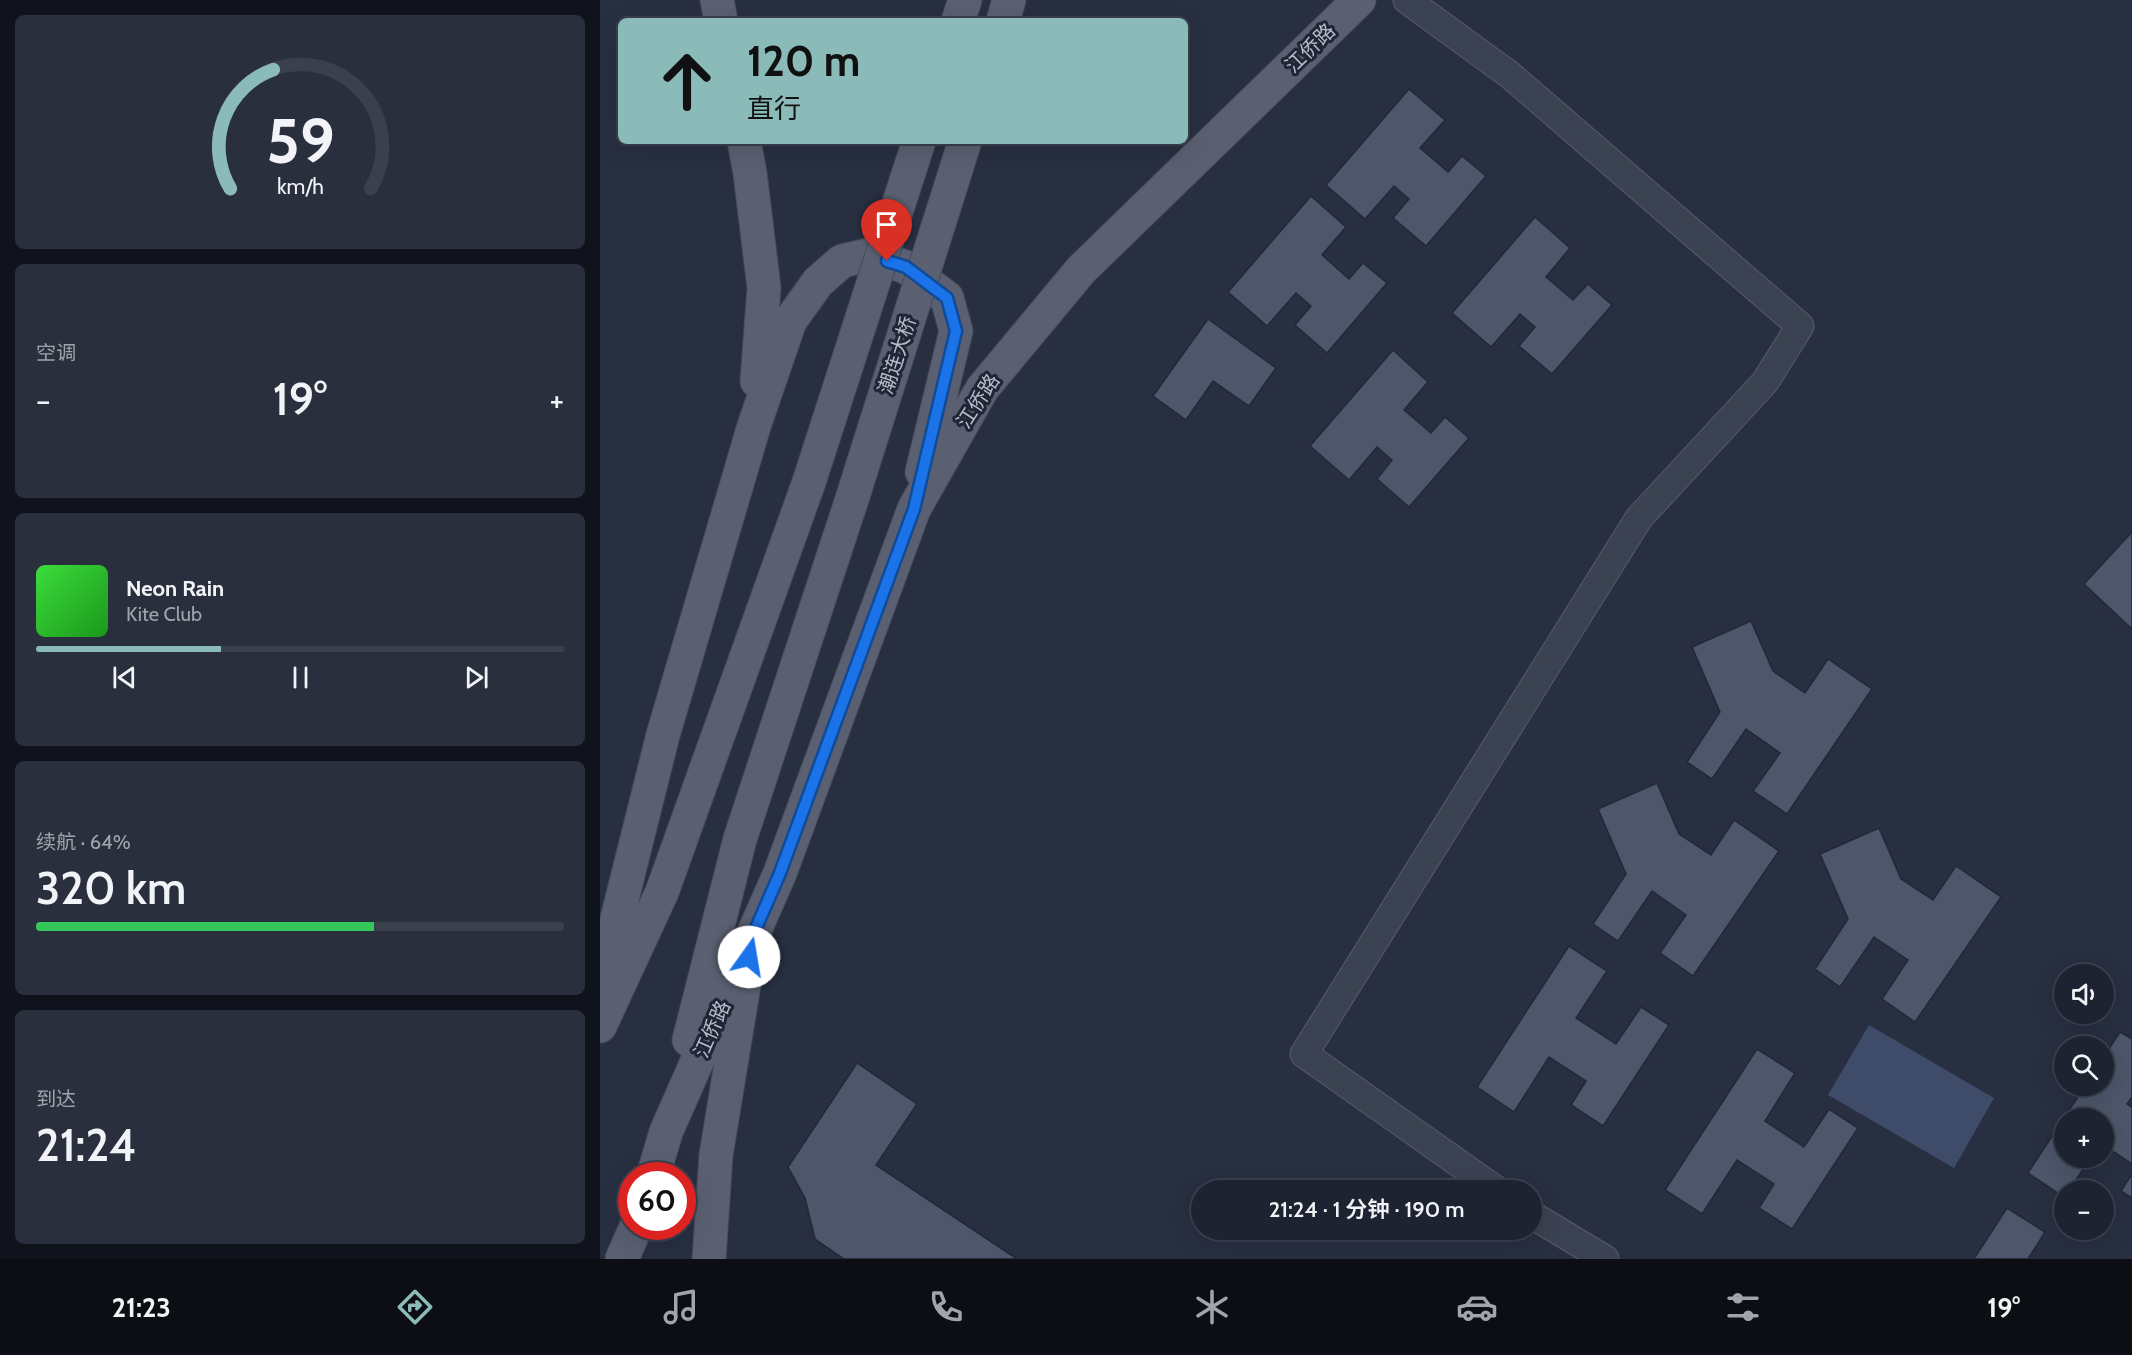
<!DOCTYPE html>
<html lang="zh">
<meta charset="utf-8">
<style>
:root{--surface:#1d2331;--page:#2a2f3d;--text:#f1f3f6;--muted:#a0a4ab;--line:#3b404d;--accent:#8bbbb9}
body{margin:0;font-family:Cabin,"Noto Sans SC",sans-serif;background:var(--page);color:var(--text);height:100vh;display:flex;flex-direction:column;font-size:22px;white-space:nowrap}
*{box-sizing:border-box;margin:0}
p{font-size:20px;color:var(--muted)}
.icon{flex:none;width:33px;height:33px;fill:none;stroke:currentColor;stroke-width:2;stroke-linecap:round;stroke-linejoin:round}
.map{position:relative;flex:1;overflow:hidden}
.side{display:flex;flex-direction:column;gap:15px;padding:15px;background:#10131b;width:600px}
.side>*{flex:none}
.top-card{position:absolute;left:18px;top:18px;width:570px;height:126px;border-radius:9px;box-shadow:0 6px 24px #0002,0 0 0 2px var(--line);background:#8bbbb9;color:#111;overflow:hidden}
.tools{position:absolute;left:1454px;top:964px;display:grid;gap:12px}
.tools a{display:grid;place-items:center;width:60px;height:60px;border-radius:50%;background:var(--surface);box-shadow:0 6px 24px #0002,0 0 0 2px var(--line);font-size:30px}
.speed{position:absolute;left:18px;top:1162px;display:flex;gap:12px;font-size:30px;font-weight:700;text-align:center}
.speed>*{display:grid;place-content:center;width:78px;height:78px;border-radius:50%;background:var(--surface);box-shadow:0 6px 24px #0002,0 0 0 2px var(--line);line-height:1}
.speed .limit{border:9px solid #d22;background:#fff;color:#111}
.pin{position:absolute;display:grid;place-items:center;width:51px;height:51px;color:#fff;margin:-62px -26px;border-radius:50% 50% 50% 0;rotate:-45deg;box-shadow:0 0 6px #0007}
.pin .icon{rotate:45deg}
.me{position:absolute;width:66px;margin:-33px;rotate:13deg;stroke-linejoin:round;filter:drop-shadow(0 0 4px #0008)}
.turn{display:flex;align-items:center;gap:21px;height:126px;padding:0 30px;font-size:27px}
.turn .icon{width:78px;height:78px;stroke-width:2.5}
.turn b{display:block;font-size:42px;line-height:51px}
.big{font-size:45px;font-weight:600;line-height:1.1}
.side .tile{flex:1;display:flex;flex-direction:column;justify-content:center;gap:9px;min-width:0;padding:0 21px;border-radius:9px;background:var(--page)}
.side .dial{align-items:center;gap:0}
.dial svg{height:156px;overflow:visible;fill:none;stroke:var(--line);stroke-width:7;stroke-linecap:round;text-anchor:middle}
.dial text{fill:var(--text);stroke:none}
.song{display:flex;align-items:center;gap:18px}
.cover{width:72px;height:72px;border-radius:9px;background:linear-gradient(135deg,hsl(120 70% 55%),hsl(120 70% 35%))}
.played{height:6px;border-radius:3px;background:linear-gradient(90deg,var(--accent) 35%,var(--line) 35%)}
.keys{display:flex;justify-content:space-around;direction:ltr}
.heat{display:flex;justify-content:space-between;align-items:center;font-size:33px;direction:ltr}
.charge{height:9px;border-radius:4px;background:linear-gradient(90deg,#34c759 64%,var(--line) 0)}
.trip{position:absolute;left:591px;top:1180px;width:351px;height:60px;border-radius:30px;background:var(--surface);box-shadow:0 6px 24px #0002,0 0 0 2px var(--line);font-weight:600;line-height:60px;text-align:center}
.menu{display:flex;height:96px;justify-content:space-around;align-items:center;background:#0c0e14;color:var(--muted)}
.menu .icon{width:42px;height:42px}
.menu .current{color:var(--accent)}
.menu b{font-size:27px;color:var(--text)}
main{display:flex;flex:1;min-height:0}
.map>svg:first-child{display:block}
.water{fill:#3e4b69}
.building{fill:#4d566a;stroke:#222838;stroke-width:1.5}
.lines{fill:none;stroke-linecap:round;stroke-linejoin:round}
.minor-casing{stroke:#565d6b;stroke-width:29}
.major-casing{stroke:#454b5a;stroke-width:35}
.minor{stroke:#3b4251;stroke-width:27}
.major{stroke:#5a6071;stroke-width:33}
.major-bridge-casing{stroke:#454b5a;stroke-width:35;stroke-linecap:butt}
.major-bridge{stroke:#5a6071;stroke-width:33}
.route-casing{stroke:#114b97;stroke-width:15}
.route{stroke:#1a73e8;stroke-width:10}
.labels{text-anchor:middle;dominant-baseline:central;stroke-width:6;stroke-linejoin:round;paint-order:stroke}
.street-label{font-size:20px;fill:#b8bdcb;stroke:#202636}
</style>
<main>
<section class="side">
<div class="tile dial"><svg viewBox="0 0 100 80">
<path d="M14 69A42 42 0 1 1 86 69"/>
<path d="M14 69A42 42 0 0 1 36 8" stroke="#8bbbb9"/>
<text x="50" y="56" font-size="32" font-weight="700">59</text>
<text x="50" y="72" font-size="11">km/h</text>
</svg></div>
<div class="tile"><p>空调</p>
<div class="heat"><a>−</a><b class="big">19°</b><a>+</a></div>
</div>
<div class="tile">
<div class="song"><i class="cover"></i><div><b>Neon Rain</b><p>Kite Club</p></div></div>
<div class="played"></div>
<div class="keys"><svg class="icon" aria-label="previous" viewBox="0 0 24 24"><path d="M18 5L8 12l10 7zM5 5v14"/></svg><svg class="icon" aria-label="pause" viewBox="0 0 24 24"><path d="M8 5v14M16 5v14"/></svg><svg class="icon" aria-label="next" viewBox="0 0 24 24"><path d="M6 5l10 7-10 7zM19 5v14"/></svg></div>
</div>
<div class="tile"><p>续航 · 64%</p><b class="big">320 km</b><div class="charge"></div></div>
<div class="tile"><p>到达</p><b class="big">21:24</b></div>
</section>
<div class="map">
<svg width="1532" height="1259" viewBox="0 0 1532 1259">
<rect width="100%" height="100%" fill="#272f41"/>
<path class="water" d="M1269,1025L1394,1098L1354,1168L1228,1095Z"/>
<g class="building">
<path d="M809,89L845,120L820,148L848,172L862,156L886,176L826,246L793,218L809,199L794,186L765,219L726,185Z"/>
<path d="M711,196L746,227L722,255L749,279L763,263L787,283L727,353L695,325L711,306L696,293L667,326L628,292Z"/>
<path d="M935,217L970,248L946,277L973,300L988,284L1012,305L952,374L919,346L935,327L920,314L891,347L852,313Z"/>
<path d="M608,319L676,368L649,406L613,381L586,420L553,396Z"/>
<path d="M793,350L828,382L804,410L831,433L845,417L869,438L809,507L777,479L792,460L777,447L749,480L710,446Z"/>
<path d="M1532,532V629L1484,584Z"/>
<path d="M1151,621L1173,671L1205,693L1228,659L1272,689L1187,814L1153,791L1180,753L1146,729L1112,779L1087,762L1120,712L1092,647Z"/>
<path d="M1057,783L1079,834L1111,855L1134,820L1179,851L1093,976L1060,953L1086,915L1052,891L1018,941L993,924L1026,874L998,809Z"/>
<path d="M1279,828L1301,879L1333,900L1356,866L1401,897L1315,1022L1282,999L1308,960L1274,937L1240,987L1215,969L1248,919L1220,854Z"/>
<path d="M969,946L1007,971L976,1018L1016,1044L1041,1007L1069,1025L1003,1126L971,1105L986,1081L949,1057L914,1112L877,1087Z"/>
<path d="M1520,1032L1532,1039V1097L1527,1104L1532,1107V1164L1503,1145V1119H1464V1158H1490L1469,1191H1464V1197L1428,1173L1485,1086H1503V1058Z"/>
<path d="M1157,1049L1195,1073L1165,1121L1204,1147L1229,1109L1258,1128L1192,1229L1159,1208L1174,1184L1137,1160L1102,1214L1065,1190Z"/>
<path d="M257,1063L317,1104L276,1165L417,1259H244L215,1239L205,1198L188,1167Z"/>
<path d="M1532,1174V1198L1521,1191Z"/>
<path d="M1407,1208L1445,1232L1428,1259H1374Z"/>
</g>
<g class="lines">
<g class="minor-casing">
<g id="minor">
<path d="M807,0L910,75L1200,326L1165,382L1039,518L704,1054L898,1191"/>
<path d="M932,1215L1005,1259"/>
</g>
</g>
<g class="major-casing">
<g id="major">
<path d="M117,0L121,21"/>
<path d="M358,21L365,0"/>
<path d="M403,21L409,0"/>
<path d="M144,141L150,173L164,288L157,381"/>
<path d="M0,987L63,735L154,426L190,321L218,282L242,261L268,255L306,267L347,298L356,331L322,472"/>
<path d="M0,1026L62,892L209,482"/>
<path d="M89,1040L140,839L252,499"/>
<path d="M53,1176L66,1132L180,873L314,509L382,389L481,270L759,0"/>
<path d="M22,1259L36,1227"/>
<path d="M109,1259L116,1155L144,985"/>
</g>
</g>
<use href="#minor" class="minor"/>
<use href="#major" class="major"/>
<g class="major-bridge-casing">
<g id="major-bridge">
<path d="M209,482L319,141"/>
<path d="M252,499L365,141"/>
</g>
</g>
<use href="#major-bridge" class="major-bridge"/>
</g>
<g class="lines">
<g class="route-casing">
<path id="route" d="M149,957L153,935L180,873L314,509L356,331L347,298L306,267L287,261"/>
</g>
<use href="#route" class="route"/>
</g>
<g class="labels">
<g class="street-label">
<text transform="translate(710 48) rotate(-44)">江侨路</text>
<text transform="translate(297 355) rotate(-72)">潮连大桥</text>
<text transform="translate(378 401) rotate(-57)">江侨路</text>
<text transform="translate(112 1029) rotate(-66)">江侨路</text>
</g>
</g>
</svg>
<div class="tools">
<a><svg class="icon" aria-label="sound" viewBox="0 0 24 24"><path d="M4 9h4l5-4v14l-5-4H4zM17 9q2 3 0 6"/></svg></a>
<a><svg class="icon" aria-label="search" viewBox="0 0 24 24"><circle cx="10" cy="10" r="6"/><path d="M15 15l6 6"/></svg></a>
<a>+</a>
<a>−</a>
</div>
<div class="speed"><div class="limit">60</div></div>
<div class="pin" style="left:287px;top:261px;background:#d93025"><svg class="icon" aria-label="arrive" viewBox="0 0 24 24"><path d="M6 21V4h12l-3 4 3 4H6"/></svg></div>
<svg class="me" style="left:149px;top:957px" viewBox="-20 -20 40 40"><circle r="19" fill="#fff"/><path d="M0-13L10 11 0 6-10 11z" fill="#1a73e8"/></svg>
<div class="trip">21:24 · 1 分钟 · 190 m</div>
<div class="top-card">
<div class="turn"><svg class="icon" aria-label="ahead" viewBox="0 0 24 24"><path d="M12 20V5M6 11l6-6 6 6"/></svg><div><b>120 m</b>直行</div></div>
</div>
</div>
</main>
<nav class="menu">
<b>21:23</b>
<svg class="icon current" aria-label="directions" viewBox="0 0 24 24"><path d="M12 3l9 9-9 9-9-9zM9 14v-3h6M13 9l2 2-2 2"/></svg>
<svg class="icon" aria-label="music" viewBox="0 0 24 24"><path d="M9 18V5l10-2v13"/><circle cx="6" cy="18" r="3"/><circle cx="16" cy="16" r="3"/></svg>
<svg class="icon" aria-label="phone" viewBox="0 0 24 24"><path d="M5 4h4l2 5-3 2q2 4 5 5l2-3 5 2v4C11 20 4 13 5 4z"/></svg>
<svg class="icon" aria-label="climate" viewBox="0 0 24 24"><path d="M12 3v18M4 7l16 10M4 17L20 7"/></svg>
<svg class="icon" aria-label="car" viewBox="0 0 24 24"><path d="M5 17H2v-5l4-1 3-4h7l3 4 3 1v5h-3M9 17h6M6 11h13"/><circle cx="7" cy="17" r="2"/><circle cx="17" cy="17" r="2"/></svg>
<svg class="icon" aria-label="filters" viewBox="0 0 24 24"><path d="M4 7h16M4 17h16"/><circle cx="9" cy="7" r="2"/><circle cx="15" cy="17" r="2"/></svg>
<b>19°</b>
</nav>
